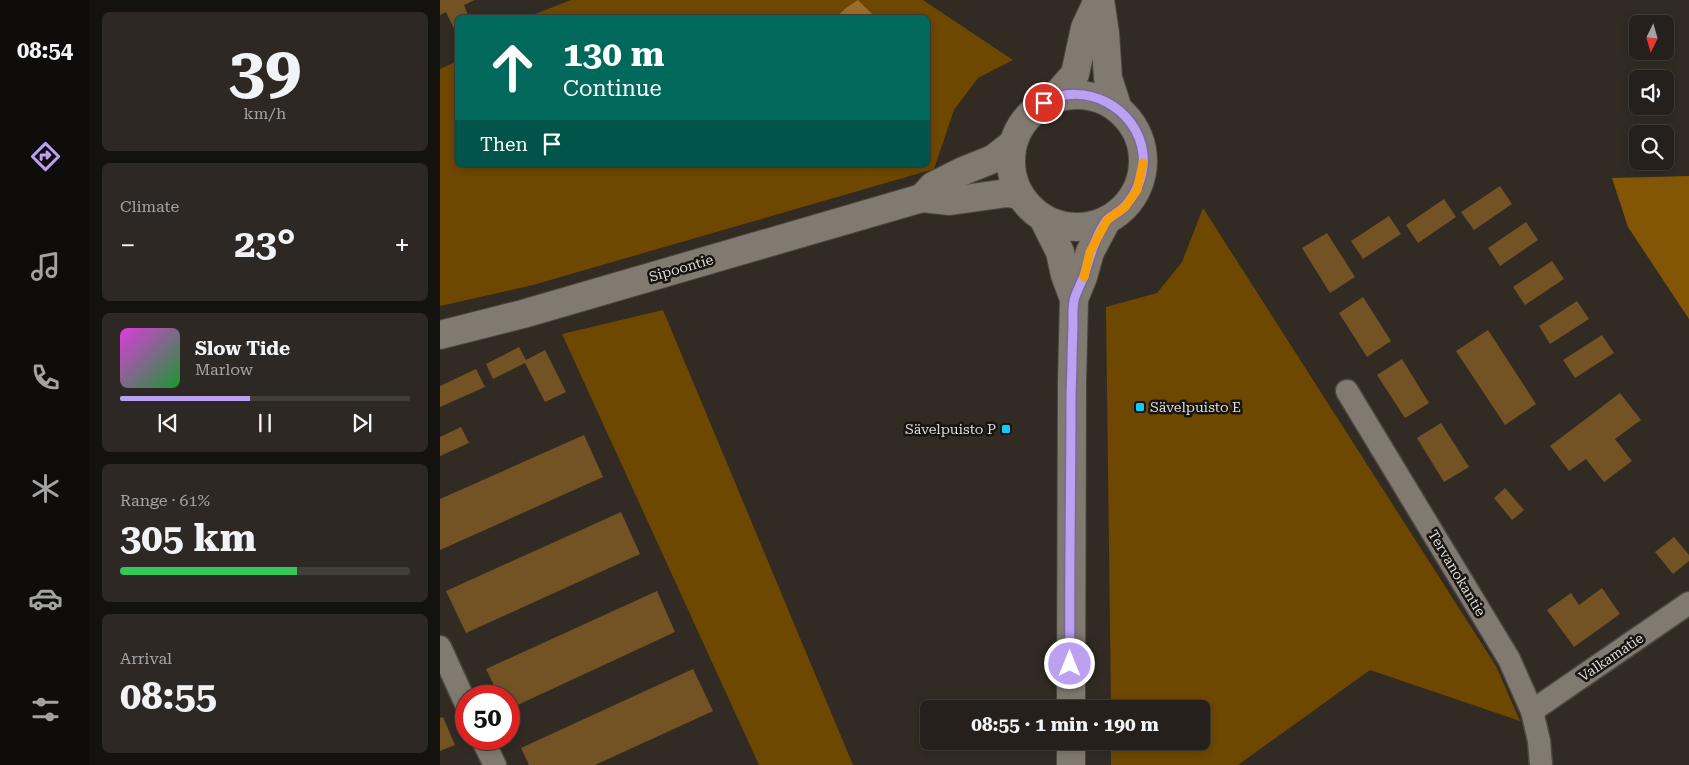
<!DOCTYPE html>
<meta charset="utf-8">
<style>
:root{--surface:#25201b;--page:#2d2824;--text:#f1f3f6;--muted:#a3a3a3;--line:#423e3a;--accent:#bca0f2}
body{margin:0;font-family:"Roboto Serif",serif;background:var(--page);color:var(--text);height:100vh;display:flex;flex-direction:column;font-size:19px;white-space:nowrap}
*{box-sizing:border-box;margin:0}
p{font-size:16px;color:var(--muted)}
.icon{flex:none;width:28px;height:28px;fill:none;stroke:currentColor;stroke-width:2;stroke-linecap:round;stroke-linejoin:round}
.map{position:relative;flex:1;overflow:hidden}
.drawer{display:flex;flex-direction:column;gap:12px;padding:12px;background:#14120f;width:350px}
.drawer>*{flex:none}
.guide{position:absolute;left:15px;top:15px;width:475px;height:152px;border-radius:8px;box-shadow:0 2px 8px #0003,0 0 0 1px var(--line);background:#00695c;color:#fff;overflow:hidden}
.needle{width:32px;rotate:185deg}
.controls{position:absolute;left:1189px;top:15px;display:grid;gap:10px}
.controls a{display:grid;place-items:center;width:45px;height:45px;border-radius:8px;background:var(--surface);box-shadow:0 2px 8px #0003,0 0 0 1px var(--line);font-size:25px}
.speed{position:absolute;left:15px;top:685px;display:flex;gap:10px;font-size:25px;font-weight:700;text-align:center}
.speed>*{display:grid;place-content:center;width:65px;height:65px;border-radius:50%;background:var(--surface);box-shadow:0 2px 8px #0003,0 0 0 1px var(--line);line-height:1}
.speed .limit{border:8px solid #d22;background:#fff;color:#111}
.pin{position:absolute;display:grid;place-items:center;width:42px;height:42px;color:#fff;margin:-21px;border:2px solid #fff;border-radius:50%;box-shadow:0 1px 5px #0007}
.me{position:absolute;width:55px;margin:-28px;rotate:0deg;stroke-linejoin:round;filter:drop-shadow(0 0 4px #0008)}
.turn{display:flex;align-items:center;gap:18px;height:105px;padding:0 25px;font-size:22px}
.turn .icon{width:65px;height:65px;stroke-width:2.5}
.turn b{display:block;font-size:35px;line-height:42px}
.then{display:flex;align-items:center;height:48px;padding:0 25px;background:#0003;gap:10px;font-size:19px}
.big{font-size:38px;font-weight:700;line-height:1.1}
.drawer .widget{flex:1;display:flex;flex-direction:column;justify-content:center;gap:8px;min-width:0;padding:0 18px;border-radius:8px;background:var(--page)}
.drawer .dial{align-items:center;gap:0}
.dial b{font-size:65px;line-height:1}
.song{display:flex;align-items:center;gap:15px}
.cover{width:60px;height:60px;border-radius:8px;background:linear-gradient(135deg,hsl(300 70% 55%),hsl(130 70% 35%))}
.played{height:5px;border-radius:2px;background:linear-gradient(90deg,var(--accent) 45%,var(--line) 45%)}
.keys{display:flex;justify-content:space-around;direction:ltr}
.heat{display:flex;justify-content:space-between;align-items:center;font-size:28px;direction:ltr}
.charge{height:8px;border-radius:4px;background:linear-gradient(90deg,#34c759 61%,var(--line) 0)}
.trip{position:absolute;left:480px;top:700px;width:290px;height:50px;border-radius:8px;background:var(--surface);box-shadow:0 2px 8px #0003,0 0 0 1px var(--line);font-weight:700;line-height:50px;text-align:center}
main{display:flex;flex:1;min-height:0}
.dock{display:flex;flex-direction:column;width:90px;justify-content:space-around;align-items:center;background:#0f0d0b;color:var(--muted)}
.dock .icon{width:35px;height:35px}
.dock .selected{color:var(--accent)}
.dock b{font-size:22px;color:var(--text)}
.map>svg:first-child{display:block}
.green{fill:#6e4700}
.forest{fill:#835606}
.water{fill:#9c6d29}
.building{fill:#735324}
.lines{fill:none;stroke-linecap:round;stroke-linejoin:round}
.minor-casing{stroke:#4c4741;stroke-width:25}
.tertiary-casing{stroke:#4c4741;stroke-width:30}
.secondary-casing{stroke:#4c4741;stroke-width:30}
.minor{stroke:#817a71;stroke-width:22}
.tertiary{stroke:#817a71;stroke-width:28}
.secondary{stroke:#817a71;stroke-width:28}
.route-casing{stroke:#7a689d;stroke-width:12}
.route{stroke:#bca0f2;stroke-width:9}
.slow{stroke:#f59e0b;stroke-width:9}
.poi-dot{fill:#10cafa;stroke:#171411;stroke-width:2}
.labels{text-anchor:middle;dominant-baseline:central;stroke-width:5;stroke-linejoin:round;paint-order:stroke}
.street-label{font-size:14px;fill:#dedad5;stroke:#171411}
.poi-label{font-size:14px;fill:#dedad5;stroke:#171411;text-anchor:start}
</style>
<main>
<nav class="dock">
<b>08:54</b>
<svg class="icon selected" aria-label="directions" viewBox="0 0 24 24"><path d="M12 3l9 9-9 9-9-9zM9 14v-3h6M13 9l2 2-2 2"/></svg>
<svg class="icon" aria-label="music" viewBox="0 0 24 24"><path d="M9 18V5l10-2v13"/><circle cx="6" cy="18" r="3"/><circle cx="16" cy="16" r="3"/></svg>
<svg class="icon" aria-label="phone" viewBox="0 0 24 24"><path d="M5 4h4l2 5-3 2q2 4 5 5l2-3 5 2v4C11 20 4 13 5 4z"/></svg>
<svg class="icon" aria-label="climate" viewBox="0 0 24 24"><path d="M12 3v18M4 7l16 10M4 17L20 7"/></svg>
<svg class="icon" aria-label="car" viewBox="0 0 24 24"><path d="M5 17H2v-5l4-1 3-4h7l3 4 3 1v5h-3M9 17h6M6 11h13"/><circle cx="7" cy="17" r="2"/><circle cx="17" cy="17" r="2"/></svg>
<svg class="icon" aria-label="filters" viewBox="0 0 24 24"><path d="M4 7h16M4 17h16"/><circle cx="9" cy="7" r="2"/><circle cx="15" cy="17" r="2"/></svg>
</nav>
<section class="drawer">
<div class="widget dial"><b>39</b><p>km/h</p></div>
<div class="widget"><p>Climate</p>
<div class="heat"><a>−</a><b class="big">23°</b><a>+</a></div>
</div>
<div class="widget">
<div class="song"><i class="cover"></i><div><b>Slow Tide</b><p>Marlow</p></div></div>
<div class="played"></div>
<div class="keys"><svg class="icon" aria-label="previous" viewBox="0 0 24 24"><path d="M18 5L8 12l10 7zM5 5v14"/></svg><svg class="icon" aria-label="pause" viewBox="0 0 24 24"><path d="M8 5v14M16 5v14"/></svg><svg class="icon" aria-label="next" viewBox="0 0 24 24"><path d="M6 5l10 7-10 7zM19 5v14"/></svg></div>
</div>
<div class="widget"><p>Range · 61%</p><b class="big">305 km</b><div class="charge"></div></div>
<div class="widget"><p>Arrival</p><b class="big">08:55</b></div>
</section>
<div class="map">
<svg width="1249" height="765" viewBox="0 0 1249 765">
<rect width="100%" height="100%" fill="#312b24"/>
<g class="green">
<path d="M131,0H483L573,60L538,78L514,110L494,169L93,285L0,306V69L17,61L18,165H488V18H96L95,14Z"/>
<path d="M763,208L1056,666L1080,721L930,670L798,765H671V741H761V709H671L666,307L717,293L742,262Z"/>
<path d="M223,310L413,765H319L122,334Z"/>
</g>
<path class="forest" d="M1249,176V319L1188,227L1172,178Z"/>
<path class="water" d="M418,0L435,17H396L406,8Z"/>
<g class="building">
<path d="M0,0H35L24,5L29,18H18V37L6,12L0,15Z"/>
<path d="M1060,186L1072,204L1034,230L1021,212Z"/>
<path d="M1004,199L1016,217L978,243L966,225Z"/>
<path d="M949,216L961,234L923,259L911,241Z"/>
<path d="M1086,222L1098,240L1060,266L1048,248Z"/>
<path d="M887,233L915,277L890,293L862,248Z"/>
<path d="M1112,261L1124,279L1085,305L1073,287Z"/>
<path d="M923,297L951,341L927,357L899,313Z"/>
<path d="M1137,301L1149,319L1110,344L1099,326Z"/>
<path d="M1048,330L1096,404L1065,425L1016,351Z"/>
<path d="M1162,335L1174,353L1135,378L1123,360Z"/>
<path d="M79,347L86,360L105,350L126,392L105,402L85,363L53,379L46,364Z"/>
<path d="M962,359L989,403L965,418L937,375Z"/>
<path d="M36,369L45,387L0,407V386Z"/>
<path d="M1180,393L1201,420L1175,439L1192,461L1164,482L1146,459L1129,471L1110,446Z"/>
<path d="M1001,423L1029,467L1004,482L977,438Z"/>
<path d="M21,427L29,443L0,456V437Z"/>
<path d="M144,435L163,477L0,550V499Z"/>
<path d="M1065,488L1084,510L1072,520L1054,498Z"/>
<path d="M181,512L200,554L26,633L6,591Z"/>
<path d="M1234,537L1249,555V561L1233,574L1215,552Z"/>
<path d="M1162,588L1180,614L1134,647L1107,610L1131,593L1139,605Z"/>
<path d="M217,591L235,632L69,709V696H59L46,669Z"/>
<path d="M253,669L273,711L155,765H89L81,748Z"/>
<path d="M3,717L15,745L0,751V718Z"/>
</g>
<g class="lines">
<g class="minor-casing">
<g id="minor">
<path d="M907,391L1069,659L1092,711L1099,741L1101,765"/>
<path d="M0,647L26,704"/>
<path d="M1092,711L1249,603"/>
<path d="M42,739L55,765"/>
</g>
</g>
<g class="tertiary-casing">
<g id="tertiary">
<path d="M482,198L493,186L523,171L553,159L571,145"/>
<path d="M0,335L83,314L482,198L510,201L567,193L580,195"/>
</g>
</g>
<g class="secondary-casing">
<g id="secondary">
<path d="M660,0L665,33L668,78L678,109"/>
<circle cx="637" cy="161" r="66"/>
<path d="M614,98L635,74L645,28L658,0"/>
<path d="M604,220L620,252L625,275L634,299"/>
<path d="M631,709L632,382L634,299L643,277L650,252L667,220"/>
<path d="M631,741V765"/>
</g>
</g>
<use href="#minor" class="minor"/>
<use href="#tertiary" class="tertiary"/>
<use href="#secondary" class="secondary"/>
</g>
<g class="lines">
<g class="route-casing">
<path id="route" d="M604,103C644,79 698,108 703,154C705,173 697,193 685,206C680,212 672,215 667,220C656,233 649,260 644,276C641,283 638,289 635,297C632,305 633,317 633,327C632,349 632,372 631,395C631,484 629,574 630,664"/>
</g>
<use href="#route" class="route"/>
<path class="slow" d="M644,277L650,252L667,220L685,207L697,190L703,163"/>
</g>
<g class="poi-dot">
<rect x="695" y="402" width="10" height="10" rx="2.5"/>
<rect x="561" y="424" width="10" height="10" rx="2.5"/>
</g>
<g class="labels">
<g class="street-label">
<text transform="translate(241 268) rotate(-16)">Sipoontie</text>
<text transform="translate(1017 573) rotate(59)">Tervanokantie</text>
<text transform="translate(1171 657) rotate(-34)">Valkamatie</text>
</g>
<g class="poi-label">
<text x="710" y="407">Sävelpuisto E</text>
<text x="556" y="429" text-anchor="end">Sävelpuisto P</text>
</g>
</g>
</svg>
<div class="controls">
<a><svg class="needle" viewBox="-14 -14 28 28"><path d="M0-13l5 13h-10z" fill="#e53935"/><path d="M0 13l5-13h-10z" fill="#a3a3a3"/></svg></a>
<a><svg class="icon" aria-label="sound" viewBox="0 0 24 24"><path d="M4 9h4l5-4v14l-5-4H4zM17 9q2 3 0 6"/></svg></a>
<a><svg class="icon" aria-label="search" viewBox="0 0 24 24"><circle cx="10" cy="10" r="6"/><path d="M15 15l6 6"/></svg></a>
</div>
<div class="speed"><div class="limit">50</div></div>
<div class="pin" style="left:604px;top:103px;background:#d93025"><svg class="icon" aria-label="arrive" viewBox="0 0 24 24"><path d="M6 21V4h12l-3 4 3 4H6"/></svg></div>
<svg class="me" style="left:630px;top:664px" viewBox="-20 -20 40 40"><circle r="17" fill="#bca0f2" stroke="#fff" stroke-width="3"/><path d="M0-11L8 9 0 5-8 9z" fill="#fff"/></svg>
<div class="trip">08:55 · 1 min · 190 m</div>
<div class="guide">
<div class="turn"><svg class="icon" aria-label="ahead" viewBox="0 0 24 24"><path d="M12 20V5M6 11l6-6 6 6"/></svg><div><b>130 m</b>Continue</div></div>
<div class="then">Then<svg class="icon" aria-label="arrive" viewBox="0 0 24 24"><path d="M6 21V4h12l-3 4 3 4H6"/></svg></div>
</div>
</div>
</main>
